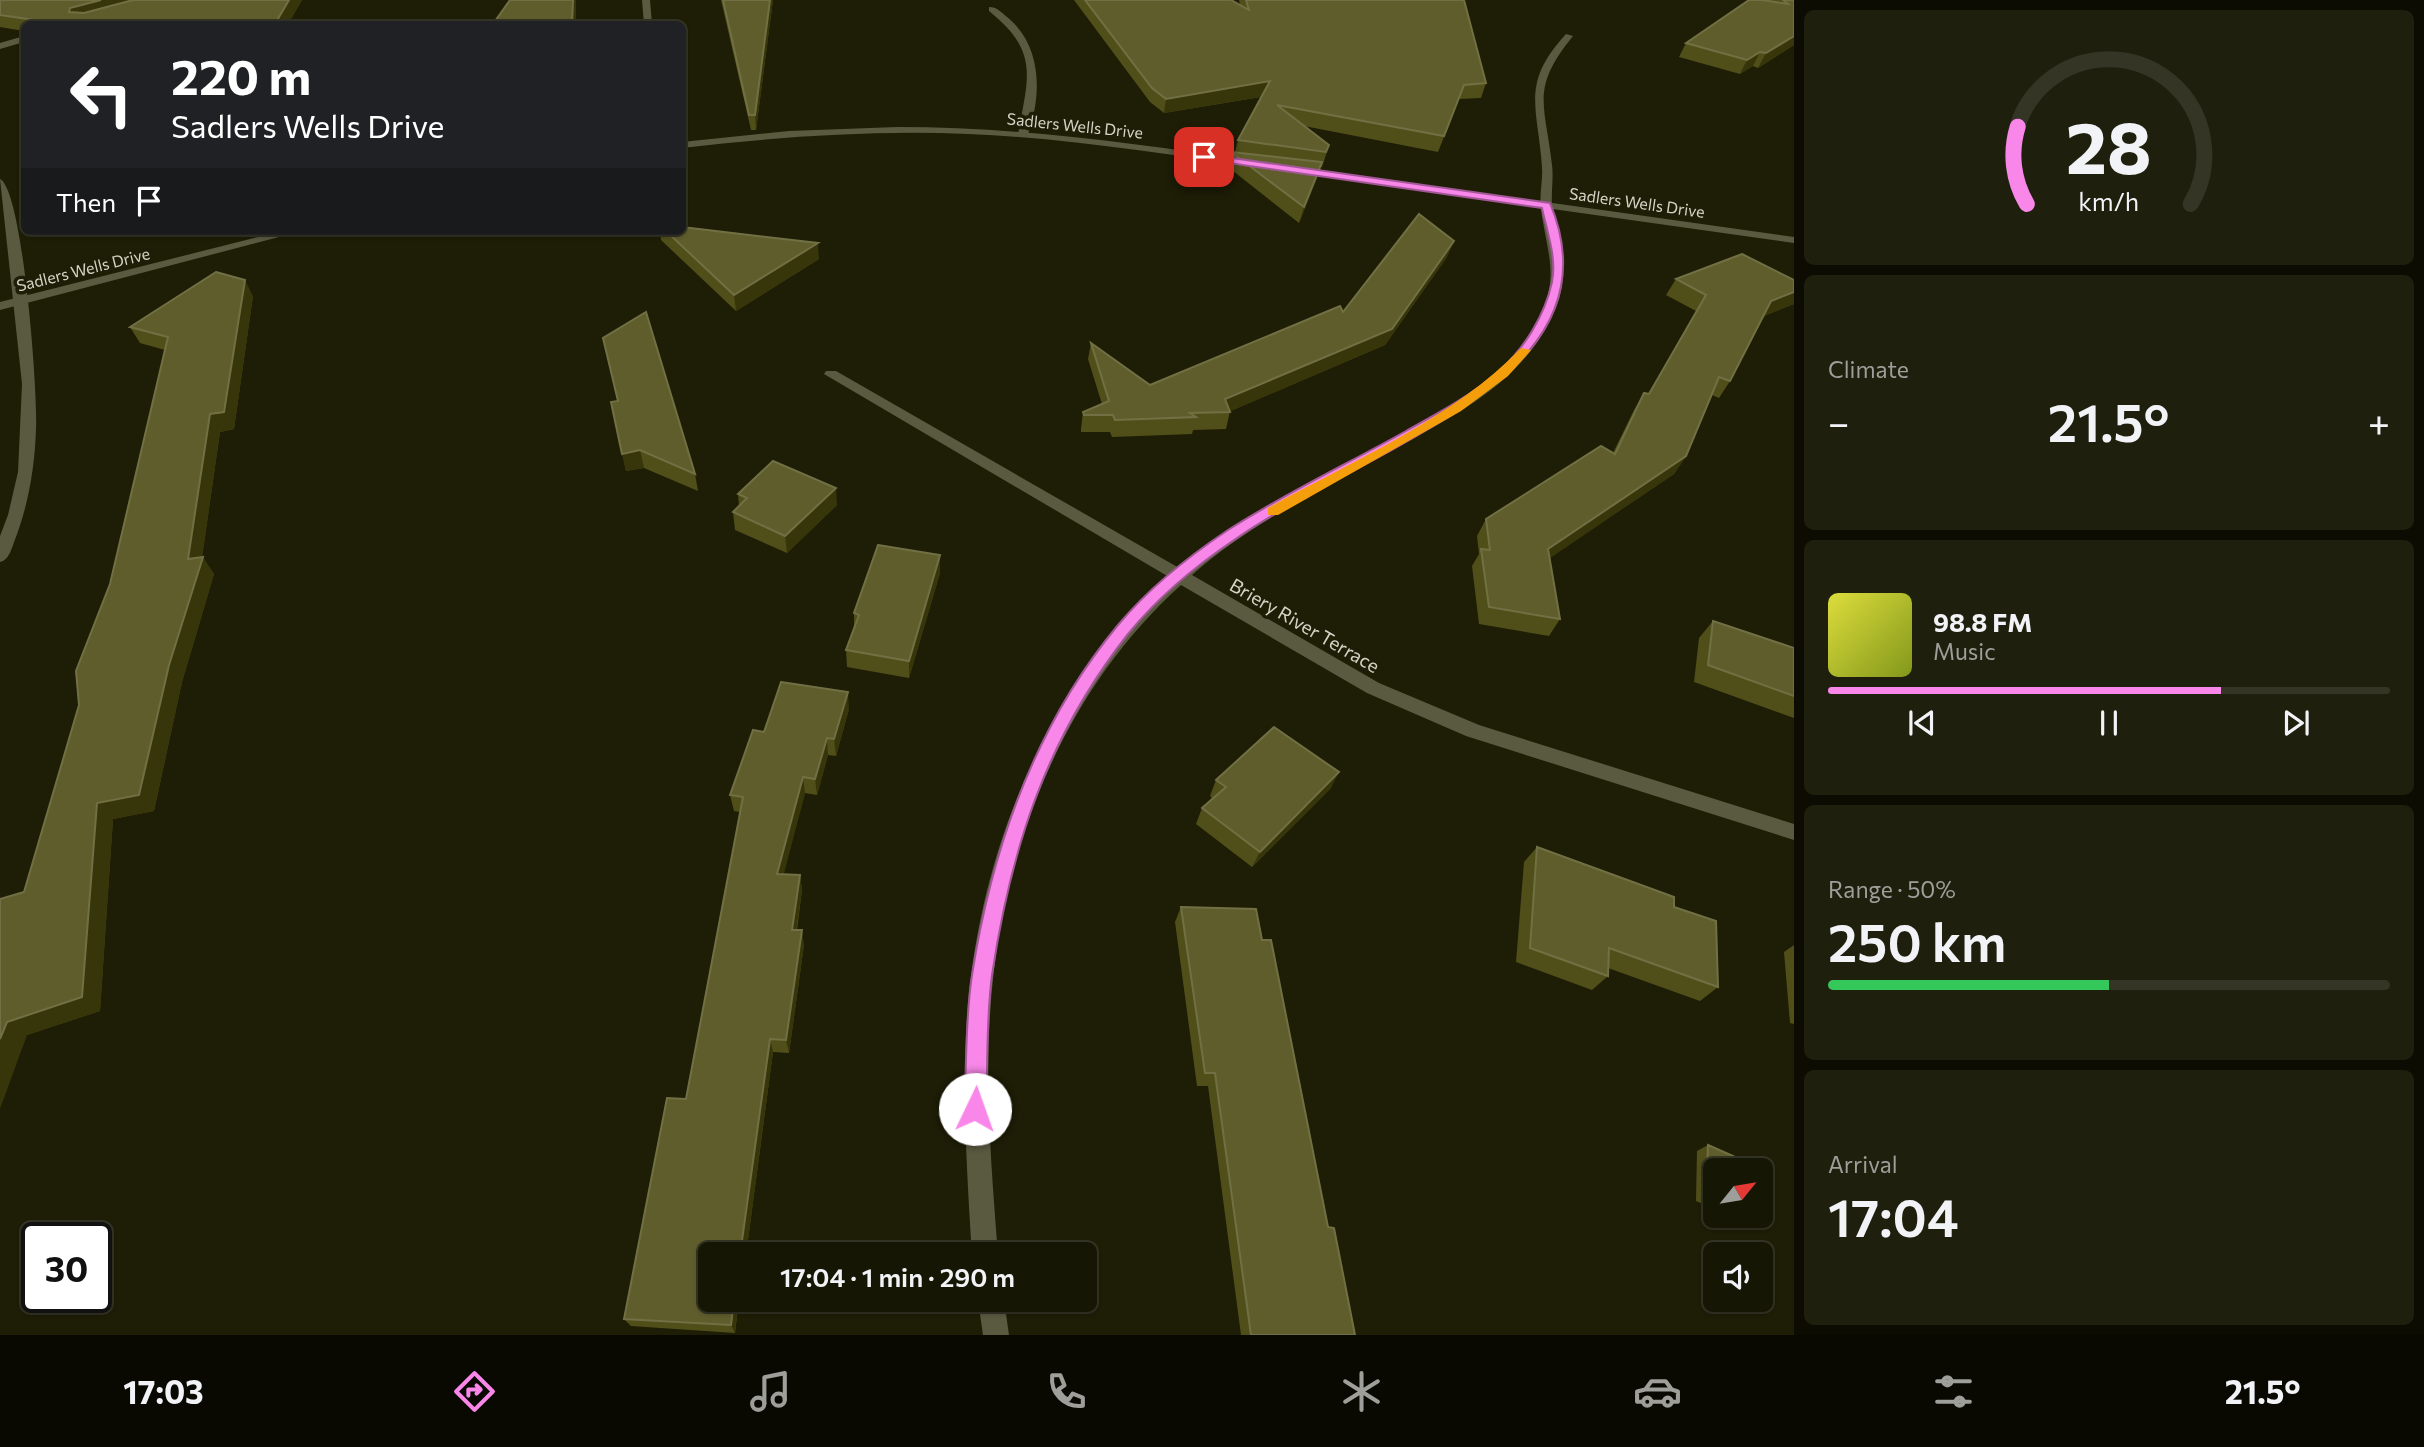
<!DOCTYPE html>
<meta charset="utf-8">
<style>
:root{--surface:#161604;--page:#1f1f0e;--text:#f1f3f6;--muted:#9e9f9a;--line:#353526;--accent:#f987e9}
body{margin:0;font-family:Commissioner,sans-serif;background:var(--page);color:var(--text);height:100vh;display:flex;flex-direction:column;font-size:26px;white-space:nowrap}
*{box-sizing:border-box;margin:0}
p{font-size:23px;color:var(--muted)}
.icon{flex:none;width:38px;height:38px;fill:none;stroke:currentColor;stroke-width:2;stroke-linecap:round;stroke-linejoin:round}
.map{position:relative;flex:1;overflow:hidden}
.details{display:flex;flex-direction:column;gap:10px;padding:10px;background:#0c0c02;width:630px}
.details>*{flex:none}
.guide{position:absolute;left:21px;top:21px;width:665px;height:214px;border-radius:10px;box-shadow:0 2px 5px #0004,0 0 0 2px var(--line);background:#202124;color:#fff;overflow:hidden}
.needle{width:46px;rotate:60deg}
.tools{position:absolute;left:1703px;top:1158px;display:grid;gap:14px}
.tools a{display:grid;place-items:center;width:70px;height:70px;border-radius:10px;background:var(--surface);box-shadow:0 2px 5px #0004,0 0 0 2px var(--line);font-size:35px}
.speed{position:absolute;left:21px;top:1222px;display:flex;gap:14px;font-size:35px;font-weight:700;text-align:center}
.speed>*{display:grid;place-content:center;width:91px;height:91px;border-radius:50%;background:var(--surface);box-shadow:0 2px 5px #0004,0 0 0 2px var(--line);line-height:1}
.speed .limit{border:4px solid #111;border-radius:10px;background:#fff;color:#111}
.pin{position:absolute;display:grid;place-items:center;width:60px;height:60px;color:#fff;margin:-30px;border-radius:14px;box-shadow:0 4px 10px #0006}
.me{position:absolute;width:77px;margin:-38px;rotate:3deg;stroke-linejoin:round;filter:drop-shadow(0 0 5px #0008)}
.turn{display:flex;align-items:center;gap:24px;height:147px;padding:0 35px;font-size:32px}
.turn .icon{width:91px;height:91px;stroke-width:2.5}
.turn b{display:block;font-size:49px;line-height:60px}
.then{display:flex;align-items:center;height:66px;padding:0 35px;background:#0003;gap:14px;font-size:26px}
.big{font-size:52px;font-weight:600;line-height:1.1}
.details .widget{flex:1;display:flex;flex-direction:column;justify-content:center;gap:10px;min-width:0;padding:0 24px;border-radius:10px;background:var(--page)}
.details .dial{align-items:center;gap:0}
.dial svg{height:182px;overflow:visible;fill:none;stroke:var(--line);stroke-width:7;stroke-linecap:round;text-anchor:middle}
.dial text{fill:var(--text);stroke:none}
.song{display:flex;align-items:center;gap:21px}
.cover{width:84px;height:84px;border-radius:10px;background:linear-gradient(135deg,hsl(60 70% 55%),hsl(70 70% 35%))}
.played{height:7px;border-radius:4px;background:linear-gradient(90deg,var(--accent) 70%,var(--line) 70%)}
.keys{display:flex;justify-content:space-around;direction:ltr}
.heat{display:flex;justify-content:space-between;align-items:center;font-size:38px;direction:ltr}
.charge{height:10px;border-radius:5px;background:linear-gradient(90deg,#34c759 50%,var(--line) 0)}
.trip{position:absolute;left:698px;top:1242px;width:399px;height:70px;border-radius:10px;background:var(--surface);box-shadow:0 2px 5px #0004,0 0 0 2px var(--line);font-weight:600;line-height:70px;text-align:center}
.dock{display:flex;height:112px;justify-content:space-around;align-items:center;background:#090902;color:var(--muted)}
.dock .icon{width:49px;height:49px}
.dock .on{color:var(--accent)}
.dock b{font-size:32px;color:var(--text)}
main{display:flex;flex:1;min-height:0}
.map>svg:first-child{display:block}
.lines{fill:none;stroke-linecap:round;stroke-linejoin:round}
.street{fill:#5a5a41;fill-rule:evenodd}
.secondary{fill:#5a5a41;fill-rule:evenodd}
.wall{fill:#514f19}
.shaded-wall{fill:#37350a}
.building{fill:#5f5d2c;stroke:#717044;stroke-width:2}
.route{fill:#f987e9;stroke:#a25897;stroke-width:2}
.slow{fill:#f59e0b}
.labels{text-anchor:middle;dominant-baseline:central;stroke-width:7;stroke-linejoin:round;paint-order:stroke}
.far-street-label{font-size:16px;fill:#d4d4c6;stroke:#1e1d06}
.street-label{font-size:19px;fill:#d4d4c6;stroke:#1e1d06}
</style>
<main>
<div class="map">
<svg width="1794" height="1335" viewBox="0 0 1794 1335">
<rect width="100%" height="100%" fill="#1e1d06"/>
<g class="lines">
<g class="street">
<path d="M642,0H650L652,24H644Z"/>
<path d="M989,7C997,7 1001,12 1007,17C1043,46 1042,97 1027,137L1018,135C1028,77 1040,52 989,11Z"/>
<path d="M1566,34L1573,36C1530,89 1545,103 1552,165C1554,180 1550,197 1553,212C1560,247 1570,276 1555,310C1525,380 1461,412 1398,447C1329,486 1251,522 1192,575L1379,683L1479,725L1794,824V840L1466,736L1367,693L1181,585C1060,694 999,855 990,1016C985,1095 992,1175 998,1255H972C967,1175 962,1095 967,1016C979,853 1045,687 1169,577L824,374L826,371H836L1179,568C1241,514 1320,478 1391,439C1446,408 1506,380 1537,322C1561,277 1547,255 1541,209C1539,195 1543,181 1542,167C1538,107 1520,84 1566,34Z"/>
<path d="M24,36V42L0,49V43Z"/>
<path d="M0,179C23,190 38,394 36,428C35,465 29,502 16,537C12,546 10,560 0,562V536L8,515L18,472L22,384Z"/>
<path d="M978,1300H1004L1009,1335H983Z"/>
</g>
<g class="secondary">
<path d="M897,127C1017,127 1134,143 1253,161L1258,164L1253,167C1159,153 1064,138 968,134C873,130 777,137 682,148V142L789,131Z"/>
<path d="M1295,167L1794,237V243L1291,172V168Z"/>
<path d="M282,231H302L0,310V302Z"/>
</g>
</g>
<g class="wall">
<path d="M0,0H302L288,24H24V31L0,27Z"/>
<path d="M721,0H773L756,130H751Z"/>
<path d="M1074,0H1231L1240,5L1239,0H1464L1486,83L1481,98L1459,99L1438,152L1304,126L1329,145L1324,161L1322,167H1321L1317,178L1299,223L1228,167L1231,152H1235L1238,140L1261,97L1164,113L1150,102Z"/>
<path d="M1749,0H1794V45L1758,68L1753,66L1740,74L1679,57L1686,43Z"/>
<path d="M660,231H682L819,259L736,311L661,240Z"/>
<path d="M1447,257L1385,345L1230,411L1226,429L1193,430L1192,434L1112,437L1110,432H1081V429L1083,412L1102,404L1088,359L1091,343L1150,385L1343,312Z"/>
<path d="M1676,279L1794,280V304L1763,316L1730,381L1719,398L1712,395L1686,456L1674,474L1549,558L1560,619L1549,636L1479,624L1472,566L1479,554L1477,536L1486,519L1613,453L1634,410L1644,393L1648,394L1696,311L1666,295Z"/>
<path d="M253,296L234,429L220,432L202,557L214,574L182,682L154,811L113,819L100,1011L27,1035L24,892L79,705L110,584L165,350L140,343L130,327Z"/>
<path d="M611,402L695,474L698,491L644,468L626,471Z"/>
<path d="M738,494L837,505L787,553L735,530L733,512L739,506Z"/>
<path d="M940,573L909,678L847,667L846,650L854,627V613Z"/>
<path d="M1713,621L1794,648V718L1694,682L1699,638Z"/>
<path d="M849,709L836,756L828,755L817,795L805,793L783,874L800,875L802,890L797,930L804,945L789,1053L773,1052L746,1255H710V1300H739L735,1333L631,1326L624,1319L686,1099L740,812L734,811L730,795L764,732Z"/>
<path d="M1216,780L1331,788L1252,867L1196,824L1202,808L1213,799L1210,796Z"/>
<path d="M1537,847L1674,907L1718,987L1700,1001L1608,968V976L1592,990L1516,962L1524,862Z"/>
<path d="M1181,907L1262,940L1328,1227L1355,1335H1241L1208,1086H1197L1175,922Z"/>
<path d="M1794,945V1024L1790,1023L1784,952Z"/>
<path d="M1708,1145L1715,1171V1209L1696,1201L1697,1151Z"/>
<path d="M1730,1216H1752L1741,1221Z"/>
</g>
<g class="shaded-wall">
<path d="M101,0H145L77,21L69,12L70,8Z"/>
<path d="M289,0H302L288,24H275Z"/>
<path d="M573,0H576V24H572Z"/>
<path d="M770,0H773L756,130L755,115Z"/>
<path d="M1794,36V45L1758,68L1766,53Z"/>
<path d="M1760,52L1753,66L1740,74L1747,60Z"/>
<path d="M1270,81L1266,96L1164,113L1166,99Z"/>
<path d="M1322,162L1317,178L1299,223L1304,207Z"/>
<path d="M1454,241L1447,257L1385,345L1229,412L1225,399Z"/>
<path d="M818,243L819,259L736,311L734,295Z"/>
<path d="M245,280L253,296L234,429L220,432L202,559L203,557L214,574L182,682L154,811L113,819L100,1011L27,1035L0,1109V1039L97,803L188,559L210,414Z"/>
<path d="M1794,292V304L1760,318L1771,301Z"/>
<path d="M640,450L644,468L626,471L622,454Z"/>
<path d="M1686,456L1674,474L1537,567L1548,549Z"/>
<path d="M836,488L837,505L787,553L785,536Z"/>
<path d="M940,555V573L909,678V661Z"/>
<path d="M848,692L849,709L836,756L834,739Z"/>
<path d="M827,738L828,755L817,795L815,779Z"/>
<path d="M1339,772L1331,788L1252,867L1260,852Z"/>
<path d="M803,777L805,793L780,889L777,874Z"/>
<path d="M800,875L802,890L794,945L792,930Z"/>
<path d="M802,930L804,945L789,1053L786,1040Z"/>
<path d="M770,1039L773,1052L746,1255H740Z"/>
<path d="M734,1300H739L735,1333L731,1325Z"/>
</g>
<g class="building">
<path d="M0,0H101L70,8L69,12L84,13L133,0H289L275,24H62L0,15Z"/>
<path d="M510,0H573L572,24H493Z"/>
<path d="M723,0H770L755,115H749Z"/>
<path d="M1085,0H1231L1249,10L1246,0H1464L1486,83L1464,85L1444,136L1277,105L1329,145L1326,152L1238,140L1270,81L1166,99L1152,88Z"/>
<path d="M1749,0H1762L1788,4L1783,0H1794V36L1766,53L1760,52L1747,60L1686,43Z"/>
<path d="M1231,152L1322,162L1304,207Z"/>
<path d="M1419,214L1454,241L1392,329L1225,399L1230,412L1190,413L1196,417L1115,420L1113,415H1084L1083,412L1109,401L1091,343L1150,385L1340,306L1343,312Z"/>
<path d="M682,227L818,243L734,295L666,231H682Z"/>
<path d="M1742,254L1794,280V292L1771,301L1730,381L1719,377L1686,456L1548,549L1560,619L1489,607L1481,549L1490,550L1486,519L1601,446L1615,454L1644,393L1649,394L1706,295L1676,279Z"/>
<path d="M216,272L245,280L224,412L210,414L188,559L203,557L169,665L139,795L97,803L82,997L7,1022L0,1039V899L24,892L79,705L76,671L110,584L168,337L130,327Z"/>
<path d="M646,312L695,474L640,450L622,454L611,402L618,401L603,338Z"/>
<path d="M773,461L836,488L785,536L733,512L747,498L738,494Z"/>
<path d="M878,545L940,555L909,661L846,650L859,615L854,613Z"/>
<path d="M1713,621L1794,648V696L1708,665Z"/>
<path d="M781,682L848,692L834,739L827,738L815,779L803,777L777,874L800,875L792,930H802L786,1040L770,1039L740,1255H710V1300H734L731,1325L624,1319L667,1098L686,1099L743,797L730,795L753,730L764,732Z"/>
<path d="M1274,727L1339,772L1260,852L1202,808L1226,787L1216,780Z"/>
<path d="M1537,847L1674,897V907L1716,921L1718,987L1609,948L1608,976L1530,948Z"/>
<path d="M1181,907L1256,909L1262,940H1271L1328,1227L1334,1228L1355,1335H1251L1215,1073H1205Z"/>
<path d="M1708,1145L1751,1164L1752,1171H1715V1199L1706,1196Z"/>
</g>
<path class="route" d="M1204,154L1550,203C1602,327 1491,394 1399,446C1346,476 1288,503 1237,538C1198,564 1158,597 1128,634C1047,737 1011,847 992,975C986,1019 988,1065 986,1109L983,1117L975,1120L967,1117L964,1109C967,1065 965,1019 972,975C992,848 1034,726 1118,625C1148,589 1189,556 1228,530C1284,494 1347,464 1406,431C1438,413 1471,396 1499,371C1524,349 1545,315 1552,282C1557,258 1547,232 1542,208L1201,159Z"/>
<path class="slow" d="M1521,348L1531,350L1508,376L1461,411L1278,515H1268V508C1350,462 1456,417 1521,348Z"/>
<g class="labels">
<g class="far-street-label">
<text transform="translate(1075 125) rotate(6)">Sadlers Wells Drive</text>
<text transform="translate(1637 202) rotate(8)">Sadlers Wells Drive</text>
<text transform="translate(83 269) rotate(-14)">Sadlers Wells Drive</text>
</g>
<g class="street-label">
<text transform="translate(1305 625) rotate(30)">Briery River Terrace</text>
</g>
</g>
</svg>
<div class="tools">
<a><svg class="needle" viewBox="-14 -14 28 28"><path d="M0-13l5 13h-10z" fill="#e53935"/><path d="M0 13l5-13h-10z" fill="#9e9f9a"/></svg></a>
<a><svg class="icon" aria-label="sound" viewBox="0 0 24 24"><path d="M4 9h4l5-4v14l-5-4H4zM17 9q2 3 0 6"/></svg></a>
</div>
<div class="speed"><div class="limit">30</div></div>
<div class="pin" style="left:1204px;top:157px;background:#d93025"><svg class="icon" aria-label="arrive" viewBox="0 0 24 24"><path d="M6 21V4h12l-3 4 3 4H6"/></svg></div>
<svg class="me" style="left:975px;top:1109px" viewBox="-20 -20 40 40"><circle r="19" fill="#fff"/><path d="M0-13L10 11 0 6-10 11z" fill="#f987e9"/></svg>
<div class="trip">17:04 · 1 min · 290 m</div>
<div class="guide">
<div class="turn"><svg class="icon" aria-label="left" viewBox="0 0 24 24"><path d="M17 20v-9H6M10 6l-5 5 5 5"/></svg><div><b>220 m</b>Sadlers Wells Drive</div></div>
<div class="then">Then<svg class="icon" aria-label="arrive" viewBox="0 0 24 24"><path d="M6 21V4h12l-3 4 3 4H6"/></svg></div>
</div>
</div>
<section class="details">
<div class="widget dial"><svg viewBox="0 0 100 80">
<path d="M14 69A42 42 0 1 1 86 69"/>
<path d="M14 69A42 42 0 0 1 10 35" stroke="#f987e9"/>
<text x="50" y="56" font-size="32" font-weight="700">28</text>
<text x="50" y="72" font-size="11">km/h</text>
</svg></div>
<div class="widget"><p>Climate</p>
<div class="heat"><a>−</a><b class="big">21.5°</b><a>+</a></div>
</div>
<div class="widget">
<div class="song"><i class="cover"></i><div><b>98.8 FM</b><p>Music</p></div></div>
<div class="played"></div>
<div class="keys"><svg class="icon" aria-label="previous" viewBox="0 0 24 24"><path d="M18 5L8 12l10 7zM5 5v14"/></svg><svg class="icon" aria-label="pause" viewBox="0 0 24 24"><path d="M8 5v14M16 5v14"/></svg><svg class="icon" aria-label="next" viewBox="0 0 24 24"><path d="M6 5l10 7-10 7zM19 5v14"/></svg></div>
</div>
<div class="widget"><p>Range · 50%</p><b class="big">250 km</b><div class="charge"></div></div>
<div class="widget"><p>Arrival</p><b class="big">17:04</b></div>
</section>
</main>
<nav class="dock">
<b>17:03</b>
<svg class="icon on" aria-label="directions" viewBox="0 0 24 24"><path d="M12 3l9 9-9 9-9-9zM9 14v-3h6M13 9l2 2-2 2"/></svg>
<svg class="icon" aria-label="music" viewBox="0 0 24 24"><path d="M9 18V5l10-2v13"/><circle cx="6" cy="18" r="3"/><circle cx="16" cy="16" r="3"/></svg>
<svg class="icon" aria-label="phone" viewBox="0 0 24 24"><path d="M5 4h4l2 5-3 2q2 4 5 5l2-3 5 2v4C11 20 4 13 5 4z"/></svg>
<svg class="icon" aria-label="climate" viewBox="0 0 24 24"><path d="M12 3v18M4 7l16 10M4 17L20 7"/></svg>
<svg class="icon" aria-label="car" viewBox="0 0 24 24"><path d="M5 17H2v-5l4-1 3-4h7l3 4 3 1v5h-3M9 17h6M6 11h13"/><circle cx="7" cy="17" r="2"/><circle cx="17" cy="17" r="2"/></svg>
<svg class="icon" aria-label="filters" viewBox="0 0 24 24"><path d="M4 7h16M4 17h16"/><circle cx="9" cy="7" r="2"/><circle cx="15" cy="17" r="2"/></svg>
<b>21.5°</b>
</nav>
